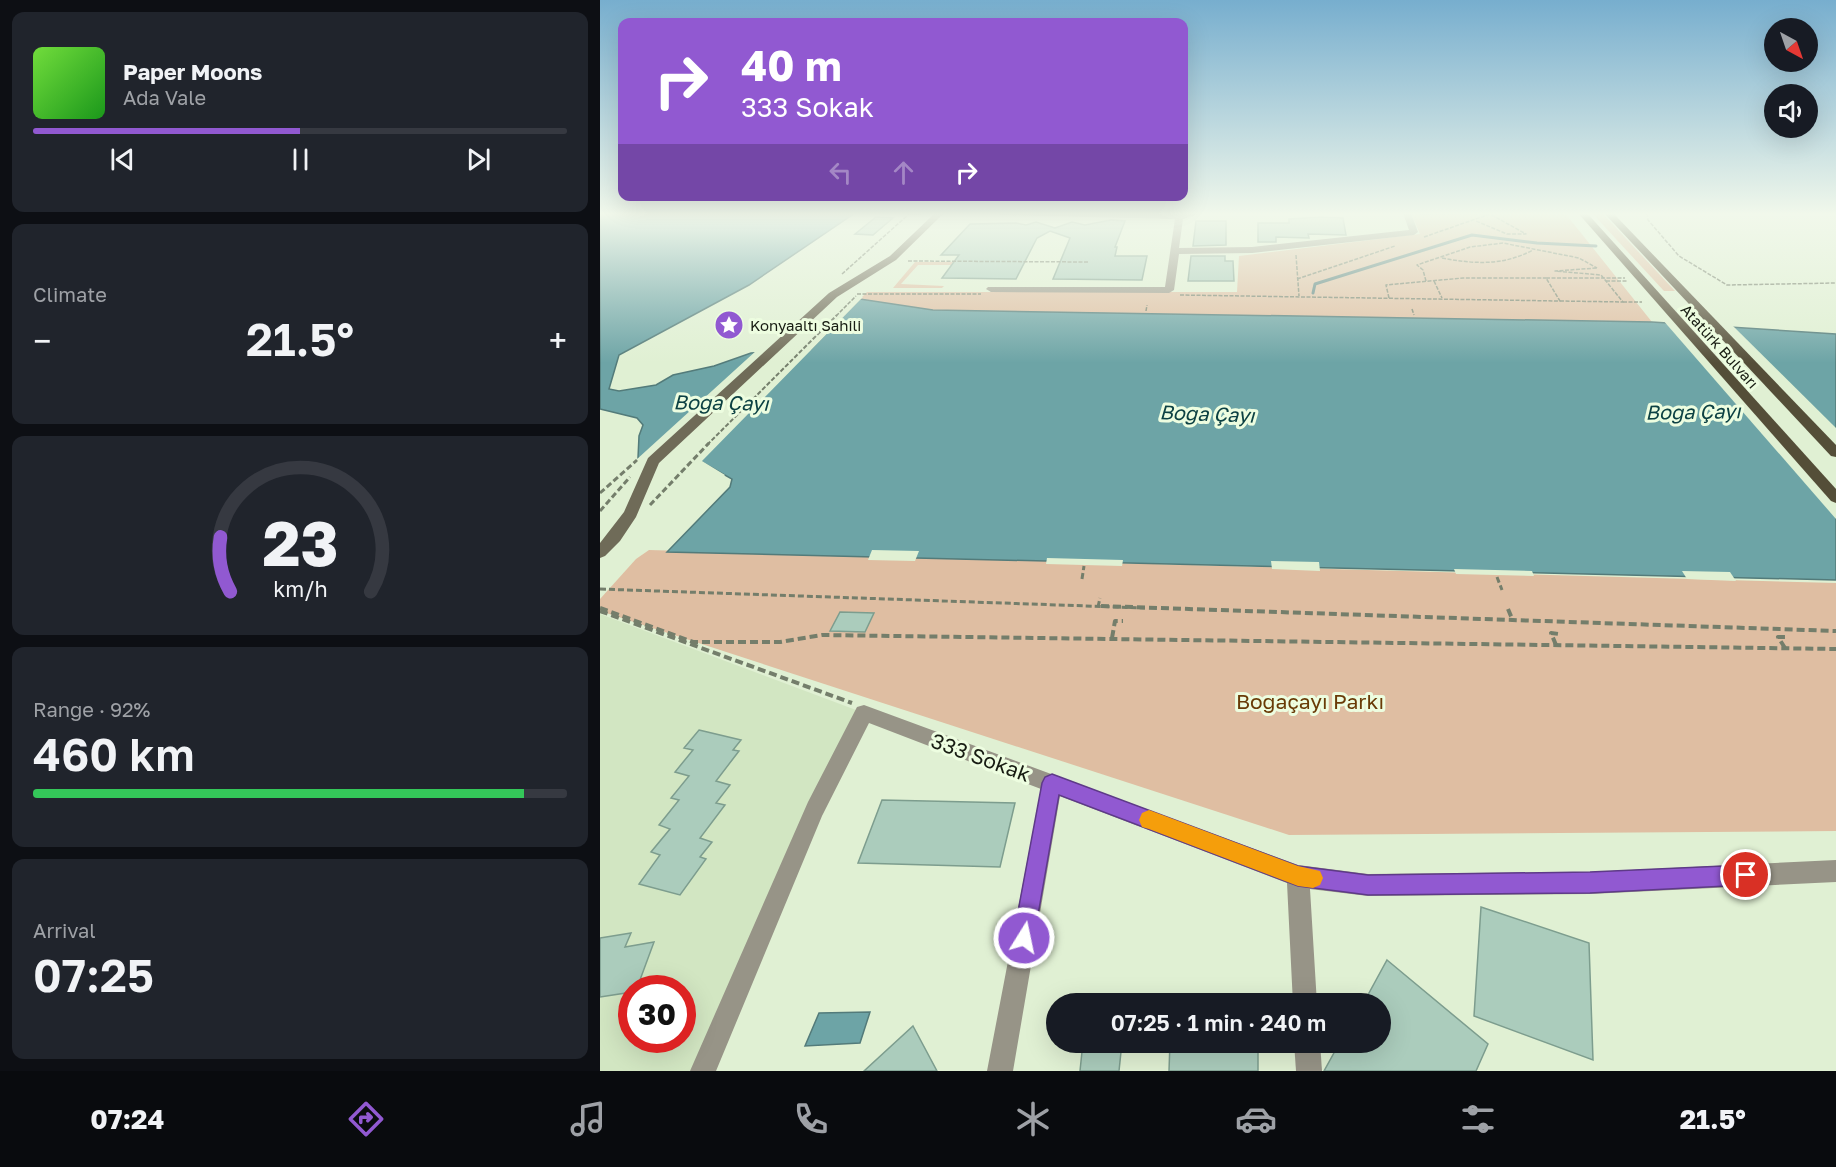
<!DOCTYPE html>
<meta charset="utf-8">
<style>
:root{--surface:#171b24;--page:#20242c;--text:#f1f3f6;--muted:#9ea1a6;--line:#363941;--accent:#9159d1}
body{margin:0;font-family:"Golos Text",sans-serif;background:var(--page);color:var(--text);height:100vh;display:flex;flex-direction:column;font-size:22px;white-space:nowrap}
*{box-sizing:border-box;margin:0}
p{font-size:20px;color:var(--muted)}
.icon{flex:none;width:33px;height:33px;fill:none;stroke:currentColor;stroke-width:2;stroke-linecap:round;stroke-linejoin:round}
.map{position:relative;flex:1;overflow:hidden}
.sheet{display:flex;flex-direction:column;gap:12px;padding:12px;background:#0d0f14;width:600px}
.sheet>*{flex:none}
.banner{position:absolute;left:18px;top:18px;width:570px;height:183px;border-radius:12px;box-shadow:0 6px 24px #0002;background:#9159d1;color:#fff;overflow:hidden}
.needle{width:39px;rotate:140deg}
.controls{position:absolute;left:1164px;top:18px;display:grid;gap:12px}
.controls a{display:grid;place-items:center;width:54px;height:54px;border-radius:50%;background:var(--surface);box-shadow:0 6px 24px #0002;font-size:30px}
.speed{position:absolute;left:18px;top:975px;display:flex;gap:12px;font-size:30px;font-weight:700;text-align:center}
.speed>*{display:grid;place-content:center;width:78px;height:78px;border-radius:50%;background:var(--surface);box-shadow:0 6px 24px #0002;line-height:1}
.speed .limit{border:9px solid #d22;background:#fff;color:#111}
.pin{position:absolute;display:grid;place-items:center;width:51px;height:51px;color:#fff;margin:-26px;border:3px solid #fff;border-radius:50%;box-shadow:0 2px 6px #0007}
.me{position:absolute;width:66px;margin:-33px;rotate:10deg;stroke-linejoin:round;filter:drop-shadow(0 0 4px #0008)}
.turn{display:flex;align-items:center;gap:21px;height:126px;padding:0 24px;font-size:27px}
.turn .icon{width:78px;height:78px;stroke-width:2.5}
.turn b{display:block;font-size:42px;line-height:51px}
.lanes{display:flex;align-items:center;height:57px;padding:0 24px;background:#0003;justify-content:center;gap:30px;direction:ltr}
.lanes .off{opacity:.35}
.big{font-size:45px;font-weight:600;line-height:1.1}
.sheet .widget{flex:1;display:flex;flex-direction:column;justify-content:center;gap:9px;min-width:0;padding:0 21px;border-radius:12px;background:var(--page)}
.sheet .dial{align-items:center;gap:0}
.dial svg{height:156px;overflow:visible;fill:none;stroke:var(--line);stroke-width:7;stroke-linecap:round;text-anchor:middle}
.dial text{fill:var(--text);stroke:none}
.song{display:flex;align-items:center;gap:18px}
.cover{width:72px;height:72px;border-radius:9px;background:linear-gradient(135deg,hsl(100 70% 55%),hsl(120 70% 35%))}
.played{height:6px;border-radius:3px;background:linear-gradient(90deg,var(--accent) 50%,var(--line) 50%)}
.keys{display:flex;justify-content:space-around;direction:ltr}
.heat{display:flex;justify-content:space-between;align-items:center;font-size:33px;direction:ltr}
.charge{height:9px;border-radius:4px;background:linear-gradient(90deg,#34c759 92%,var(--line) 0)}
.trip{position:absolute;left:446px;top:993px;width:345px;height:60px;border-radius:30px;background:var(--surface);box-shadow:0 6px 24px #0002;font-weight:600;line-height:60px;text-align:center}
.tabs{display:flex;height:96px;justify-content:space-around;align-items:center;background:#090b0e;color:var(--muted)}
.tabs .icon{width:42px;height:42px}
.tabs .selected{color:var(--accent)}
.tabs b{font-size:27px;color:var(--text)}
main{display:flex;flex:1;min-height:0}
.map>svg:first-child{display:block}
.built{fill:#d2e6c2;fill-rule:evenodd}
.green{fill:#dfbea2}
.water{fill:#6da4a6;stroke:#537b7a;stroke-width:1.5}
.pier{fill:#e0f0d3}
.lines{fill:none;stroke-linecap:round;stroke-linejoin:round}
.stream{stroke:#537b7a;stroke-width:3}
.building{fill:#abccbc;stroke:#7d9d8e;stroke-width:1.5}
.path-far3{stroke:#747e6b;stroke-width:1.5;stroke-dasharray:4 1.5;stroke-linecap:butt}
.path-far2{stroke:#747e6b;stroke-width:2;stroke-dasharray:4.5 2;stroke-linecap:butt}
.path-far1{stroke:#747e6b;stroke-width:3;stroke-dasharray:6 3;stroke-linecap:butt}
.path{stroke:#747e6b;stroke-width:4;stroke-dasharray:8 4;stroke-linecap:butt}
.street{fill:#979487;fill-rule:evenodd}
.secondary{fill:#6f6b58;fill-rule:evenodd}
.primary{fill:#544e38;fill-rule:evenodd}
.route{fill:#9159d1;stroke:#5e3a88;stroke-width:1.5}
.slow{fill:#f59e0b}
.labels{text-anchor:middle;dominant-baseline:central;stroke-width:6;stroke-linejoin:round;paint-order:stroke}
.far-poi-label{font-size:15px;fill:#171c12;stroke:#edfde0;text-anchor:start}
.far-street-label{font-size:15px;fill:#171c12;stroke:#edfde0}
.water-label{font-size:20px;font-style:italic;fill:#0c4143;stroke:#edfde0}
.near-park-label{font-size:21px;fill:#693b07;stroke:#edfde0}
.near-street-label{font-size:21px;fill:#171c12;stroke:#edfde0}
</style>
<main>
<section class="sheet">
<div class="widget">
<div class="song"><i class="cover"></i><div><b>Paper Moons</b><p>Ada Vale</p></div></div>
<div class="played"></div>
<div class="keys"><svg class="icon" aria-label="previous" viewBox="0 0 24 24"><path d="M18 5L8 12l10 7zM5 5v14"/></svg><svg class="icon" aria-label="pause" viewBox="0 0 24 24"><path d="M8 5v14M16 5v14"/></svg><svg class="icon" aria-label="next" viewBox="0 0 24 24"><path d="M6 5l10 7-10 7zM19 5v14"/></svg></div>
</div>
<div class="widget"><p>Climate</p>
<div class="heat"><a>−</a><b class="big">21.5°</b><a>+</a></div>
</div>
<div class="widget dial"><svg viewBox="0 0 100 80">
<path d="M14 69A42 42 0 1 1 86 69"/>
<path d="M14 69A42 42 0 0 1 9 41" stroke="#9159d1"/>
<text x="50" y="56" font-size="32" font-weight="700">23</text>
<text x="50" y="72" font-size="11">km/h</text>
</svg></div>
<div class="widget"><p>Range · 92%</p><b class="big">460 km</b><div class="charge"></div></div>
<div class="widget"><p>Arrival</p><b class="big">07:25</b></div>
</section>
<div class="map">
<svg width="1236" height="1071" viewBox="0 0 1236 1071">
<rect width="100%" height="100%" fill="#e0f0d3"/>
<path class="built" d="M0,614L264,713L103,1071H0ZM32,988H82V1040H32Z"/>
<g class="green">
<path d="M811,213H965L1052,322L333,310L260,299L267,292H637L639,256L820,234Z"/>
<path d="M992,213H1002L1075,291H1064Z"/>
<path d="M315,262H357L355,265H318L301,284L344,286L342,288H293Z"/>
<path d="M49,550L1236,583V831L689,835L0,611V599L36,559Z"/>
</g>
<g class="water">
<path d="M0,213H255L149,285L19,355L9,389L19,391L56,385L73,375L114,366L151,353L211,349L260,299L333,310L1052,322L1236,334V580L67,552L130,487L132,479L102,462L38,458L39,436L43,425L37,418L0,409Z"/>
<path d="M270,1012L260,1043L205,1046L219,1013Z"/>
</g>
<g class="pier">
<path d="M258,297H263L102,461L125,475L123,477L101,465L36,460L157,350L210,346Z"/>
<path d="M1062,319L1131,324L1236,428V519Z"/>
<path d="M272,550L319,551L315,561L268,560Z"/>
<path d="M447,558L523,560L522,566L446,564Z"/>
<path d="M671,561L719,562L720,571L672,569Z"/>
<path d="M854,569L932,571L934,576L856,574Z"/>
<path d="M1082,571L1130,572L1136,581L1087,579Z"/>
</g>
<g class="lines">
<path class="stream" d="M713,293L715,284L872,235L937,243L996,246"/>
</g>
<g class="building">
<path d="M276,217L293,218L273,235L255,234Z"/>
<path d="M721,217L743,218L746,235L708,234L709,238L676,237V242H658V223H689V219Z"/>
<path d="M511,220L525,221L515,247H517L515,256H547L542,280L453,279L470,238L450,231L437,238L416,279L342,278L359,255H341L370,224L416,223L426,225L436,222L455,228L472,222L485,225Z"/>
<path d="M596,221H626V245L593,246Z"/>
<path d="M591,256H625V261H633L634,281H588Z"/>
<path d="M240,612L274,613L265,632L230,631Z"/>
<path d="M99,730L141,740L133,750L139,751L116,781L130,785L116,803L125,805L100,838L112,842L100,857L106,859L80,895L39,884L60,855L51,852L70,829L59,825L79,800L71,798L89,776L75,772L93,750L84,748Z"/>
<path d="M282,800L415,803L400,867L258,863Z"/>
<path d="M881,907L989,943L993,1060L874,1016Z"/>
<path d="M31,933L25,947L54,942L37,988H32V992L0,997V938Z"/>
<path d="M787,960L888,1044L876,1071H724L740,1042H780V1004H763Z"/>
<path d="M313,1026L337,1071H264Z"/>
<path d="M483,1042H522L519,1071H480Z"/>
<path d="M570,1042H658V1071H569Z"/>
</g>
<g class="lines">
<g class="path-far3">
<path d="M1047,213L1048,220L1079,256L1127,285L1236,283"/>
<path d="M819,214L923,213"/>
<path d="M824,237L890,214L926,234H907L876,221"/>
<path d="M696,255L699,296"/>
<path d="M842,258C874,264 903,266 933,250"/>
<path d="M308,261L489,262"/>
<path d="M242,274L309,214H323"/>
<path d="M697,279L795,246"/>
<path d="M826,281L823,270L817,265L870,247L903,243L979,258L997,268"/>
<path d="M834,281L842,298"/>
<path d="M1006,281H1027"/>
<path d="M257,294H381"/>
<path d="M580,295L960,301L946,278H1025"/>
<path d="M789,298L786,285L863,278H946"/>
<path d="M960,301L1023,302L1001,275L955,271L997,268"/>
<path d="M1023,302H1042"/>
<path d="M812,309L814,315"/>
<path d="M546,311L547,305"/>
<path d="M236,316L256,296"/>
</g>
<path class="path-far2" d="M107,445L237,315"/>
<g class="path-far1">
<path d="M0,493L37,460"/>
<path d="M50,505L109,443"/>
<path d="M0,511L30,477"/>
<path d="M897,577L902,590"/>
<path d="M482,579L484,566"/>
<path d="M0,589L545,608"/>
<path d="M498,607L500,598"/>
</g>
<g class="path">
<path d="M501,606L1236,631"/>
<path d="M0,608L93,642H180L222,635L1236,649"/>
<path d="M908,609L913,621"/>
<path d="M0,611L252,703"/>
<path d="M512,638L515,621H523"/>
<path d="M956,645L951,633L959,634"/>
<path d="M1185,648L1178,637H1186"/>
</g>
<g class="street">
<path d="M396,213H602L583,219L579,248L652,247L809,230L803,213H811L818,232L814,235L652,253L579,254L574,290L569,293L391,292L386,289L388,287H565L575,219L400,215Z"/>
<path d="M264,705L698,865L768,874L990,872L1236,860V882L990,894L768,896L710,889L717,1004H693L687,883L460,796L413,1071H387L441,789L269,723L222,816L116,1071H90L208,802L257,707Z"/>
<path d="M694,1042H720L722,1071H696Z"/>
</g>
<path class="secondary" d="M335,213H344L296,260L237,297L59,463L36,517L20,541L5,556L0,558V543L24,512L48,458L229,293L290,256Z"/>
<g class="primary">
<path d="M978,213H987L1236,489V503L1231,501Z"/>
<path d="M1004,213H1013L1236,445V457L1231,456Z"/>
</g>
</g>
<linearGradient id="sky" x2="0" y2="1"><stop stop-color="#77aece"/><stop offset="0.59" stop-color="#f1f8eb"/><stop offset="1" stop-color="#f1f8eb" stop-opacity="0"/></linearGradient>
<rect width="1236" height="363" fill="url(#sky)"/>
<path class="route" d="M452,774L698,866L745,872L768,875L990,872L1146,865L1154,868L1157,875L1154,883L1146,885L990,893L768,895L745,892L698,886L459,795L434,938L431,946L424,949L416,946L413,938L442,783L445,777Z"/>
<path class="slow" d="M549,810L698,866L720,871L723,878L720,885L713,888L698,886L549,829L542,827L539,820L542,813Z"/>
<defs>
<g id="sight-disc" transform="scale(1.5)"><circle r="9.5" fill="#9159d1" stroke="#edfde0"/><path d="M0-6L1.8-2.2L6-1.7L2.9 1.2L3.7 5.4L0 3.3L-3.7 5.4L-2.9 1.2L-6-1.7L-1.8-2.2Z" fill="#fff"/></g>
</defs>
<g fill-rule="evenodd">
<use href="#sight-disc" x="129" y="325"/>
</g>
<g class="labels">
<g class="far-poi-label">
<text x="150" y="325">Konyaaltı Sahili</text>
</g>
<g class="far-street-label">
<text transform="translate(1120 346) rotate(48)">Atatürk Bulvarı</text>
</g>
<g class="water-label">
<text transform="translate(121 402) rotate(1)">Boğa Çayı</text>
<text transform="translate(1093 411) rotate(-1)">Boğa Çayı</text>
<text transform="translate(607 413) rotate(2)">Boğa Çayı</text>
</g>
<g class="near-park-label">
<text x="710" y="701">Boğaçayı Parkı</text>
</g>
<g class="near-street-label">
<text transform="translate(381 757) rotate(20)">333 Sokak</text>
</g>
</g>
</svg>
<div class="controls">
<a><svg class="needle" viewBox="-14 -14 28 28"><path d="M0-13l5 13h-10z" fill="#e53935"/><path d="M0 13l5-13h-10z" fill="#9ea1a6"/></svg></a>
<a><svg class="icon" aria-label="sound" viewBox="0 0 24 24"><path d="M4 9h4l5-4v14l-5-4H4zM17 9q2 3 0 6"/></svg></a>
</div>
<div class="speed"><div class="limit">30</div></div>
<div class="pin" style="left:1146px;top:875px;background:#d93025"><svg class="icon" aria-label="arrive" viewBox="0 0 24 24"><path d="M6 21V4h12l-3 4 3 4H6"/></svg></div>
<svg class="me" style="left:424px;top:938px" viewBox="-20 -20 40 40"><circle r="17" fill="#9159d1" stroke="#fff" stroke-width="3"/><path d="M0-11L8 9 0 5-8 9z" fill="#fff"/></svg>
<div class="trip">07:25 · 1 min · 240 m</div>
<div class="banner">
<div class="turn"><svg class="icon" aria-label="right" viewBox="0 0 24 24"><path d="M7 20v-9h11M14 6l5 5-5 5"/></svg><div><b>40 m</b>333 Sokak</div></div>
<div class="lanes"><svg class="icon off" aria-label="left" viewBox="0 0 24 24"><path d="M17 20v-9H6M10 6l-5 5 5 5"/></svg><svg class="icon off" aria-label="ahead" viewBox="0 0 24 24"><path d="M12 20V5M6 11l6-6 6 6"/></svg><svg class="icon" aria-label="right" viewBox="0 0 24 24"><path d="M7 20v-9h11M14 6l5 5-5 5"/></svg></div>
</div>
</div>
</main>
<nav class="tabs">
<b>07:24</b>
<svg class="icon selected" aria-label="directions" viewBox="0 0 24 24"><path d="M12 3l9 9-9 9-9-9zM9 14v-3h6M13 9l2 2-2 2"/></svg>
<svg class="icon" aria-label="music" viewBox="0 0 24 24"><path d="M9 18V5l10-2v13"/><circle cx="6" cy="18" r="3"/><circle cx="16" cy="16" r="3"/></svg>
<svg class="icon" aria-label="phone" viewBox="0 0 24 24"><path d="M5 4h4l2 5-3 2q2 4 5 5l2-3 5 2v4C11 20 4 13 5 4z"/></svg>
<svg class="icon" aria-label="climate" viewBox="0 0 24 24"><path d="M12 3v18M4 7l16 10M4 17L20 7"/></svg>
<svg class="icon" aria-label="car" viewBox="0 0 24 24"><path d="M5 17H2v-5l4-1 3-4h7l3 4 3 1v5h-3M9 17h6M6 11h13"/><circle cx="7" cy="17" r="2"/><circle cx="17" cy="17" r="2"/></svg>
<svg class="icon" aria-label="filters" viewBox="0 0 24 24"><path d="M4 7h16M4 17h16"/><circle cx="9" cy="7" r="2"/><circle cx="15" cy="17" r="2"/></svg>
<b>21.5°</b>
</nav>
